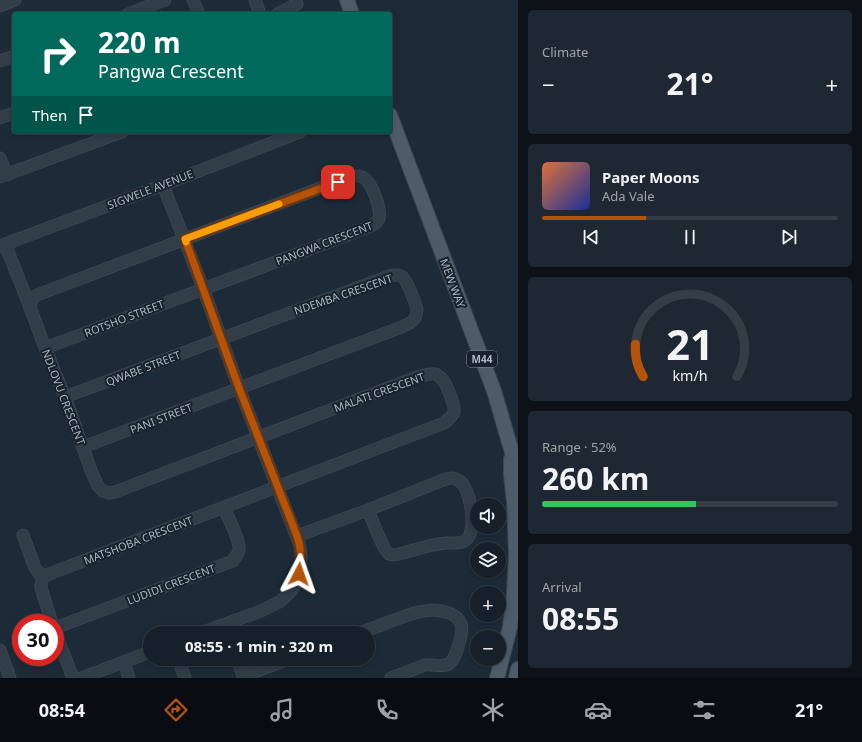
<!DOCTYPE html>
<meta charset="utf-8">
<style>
:root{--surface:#16202a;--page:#1f2832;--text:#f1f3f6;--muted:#9ea3a8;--line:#353e47;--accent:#b45309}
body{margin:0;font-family:"Noto Sans",sans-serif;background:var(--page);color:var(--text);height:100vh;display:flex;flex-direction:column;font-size:15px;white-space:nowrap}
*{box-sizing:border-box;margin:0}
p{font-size:13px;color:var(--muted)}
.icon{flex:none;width:22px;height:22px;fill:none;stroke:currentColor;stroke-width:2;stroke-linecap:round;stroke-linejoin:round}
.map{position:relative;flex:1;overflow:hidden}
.sheet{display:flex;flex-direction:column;gap:10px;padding:10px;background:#0c1217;width:344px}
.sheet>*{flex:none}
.guide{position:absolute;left:12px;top:12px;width:380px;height:122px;border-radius:4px;box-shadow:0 2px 6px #0003,0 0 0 1px var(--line);background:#00695c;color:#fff;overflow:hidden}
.buttons{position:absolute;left:470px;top:498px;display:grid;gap:8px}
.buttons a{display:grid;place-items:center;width:36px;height:36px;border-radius:50%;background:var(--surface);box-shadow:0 2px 6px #0003,0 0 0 1px var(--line);font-size:20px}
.speed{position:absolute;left:12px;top:614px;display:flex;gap:8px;font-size:20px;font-weight:700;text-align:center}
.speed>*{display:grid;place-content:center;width:52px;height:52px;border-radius:50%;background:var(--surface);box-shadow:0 2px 6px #0003,0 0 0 1px var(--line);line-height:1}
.speed .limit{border:6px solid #d22;background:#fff;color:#111}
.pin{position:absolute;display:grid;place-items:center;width:34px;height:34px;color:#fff;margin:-17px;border-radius:8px;box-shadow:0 2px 6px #0006}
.me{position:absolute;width:44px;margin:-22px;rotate:4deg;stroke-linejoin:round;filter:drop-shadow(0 0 3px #0008)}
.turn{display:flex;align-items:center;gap:14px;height:84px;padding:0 20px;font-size:18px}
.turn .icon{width:52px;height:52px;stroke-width:2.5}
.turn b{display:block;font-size:28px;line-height:34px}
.then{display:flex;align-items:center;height:38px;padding:0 20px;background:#0003;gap:8px;font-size:15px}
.big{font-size:30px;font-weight:700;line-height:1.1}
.sheet .card{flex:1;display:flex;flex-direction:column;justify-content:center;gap:6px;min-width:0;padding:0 14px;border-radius:6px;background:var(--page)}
.sheet .dial{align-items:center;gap:0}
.dial svg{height:104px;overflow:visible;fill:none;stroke:var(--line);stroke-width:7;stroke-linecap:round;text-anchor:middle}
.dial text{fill:var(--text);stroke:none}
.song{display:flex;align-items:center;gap:12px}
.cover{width:48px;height:48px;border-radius:6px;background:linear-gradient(135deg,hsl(20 70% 55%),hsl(230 70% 35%))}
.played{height:4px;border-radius:2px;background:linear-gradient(90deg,var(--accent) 35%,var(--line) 35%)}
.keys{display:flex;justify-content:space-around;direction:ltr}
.heat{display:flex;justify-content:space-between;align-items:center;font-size:22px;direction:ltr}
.charge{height:6px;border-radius:3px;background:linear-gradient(90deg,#34c759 52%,var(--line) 0)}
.trip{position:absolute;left:143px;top:626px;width:232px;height:40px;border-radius:20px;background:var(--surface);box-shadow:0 2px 6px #0003,0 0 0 1px var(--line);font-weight:700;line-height:40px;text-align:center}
.tabs{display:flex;height:64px;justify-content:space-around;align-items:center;background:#090d11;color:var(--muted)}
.tabs .icon{width:28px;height:28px}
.tabs .active{color:var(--accent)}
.tabs b{font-size:18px;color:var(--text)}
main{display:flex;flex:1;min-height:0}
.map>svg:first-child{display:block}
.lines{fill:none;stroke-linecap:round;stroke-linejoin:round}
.minor-casing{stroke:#3b4652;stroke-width:13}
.major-casing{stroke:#3b4652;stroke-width:16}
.minor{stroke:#313d48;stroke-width:11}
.major{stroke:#4e5c69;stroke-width:14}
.route-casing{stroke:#753606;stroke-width:10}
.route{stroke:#b45309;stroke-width:7}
.slow{stroke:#f59e0b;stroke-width:7}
.labels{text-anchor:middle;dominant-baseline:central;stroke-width:4;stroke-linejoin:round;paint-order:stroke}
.shield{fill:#17222c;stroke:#7f8b98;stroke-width:1}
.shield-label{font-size:10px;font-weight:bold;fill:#abb8c6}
.street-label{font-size:11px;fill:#abb8c6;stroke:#17222c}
</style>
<main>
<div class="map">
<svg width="518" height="678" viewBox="0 0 518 678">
<rect width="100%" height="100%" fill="#1d2b38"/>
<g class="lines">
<g class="minor-casing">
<g id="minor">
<path d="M193,0L199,14"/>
<path d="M255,0L260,14"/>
<path d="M0,6L15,0"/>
<path d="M128,14L165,0"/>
<path d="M277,14L297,4"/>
<path d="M0,61L14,56"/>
<path d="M0,118L14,113"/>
<path d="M0,158L7,175"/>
<path d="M0,177L122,132"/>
<path d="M163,185L203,288L239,388L300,546L301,558L299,574L295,585L291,591L281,601L261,611L200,633"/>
<path d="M5,244L30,307"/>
<path d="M0,246L163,185L300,132"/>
<path d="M45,348L369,227C373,225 377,223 379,219C382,211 372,182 364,178C361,175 356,176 352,176L37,295C32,298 31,301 30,307L45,348L65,397L92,473L98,486L103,491L109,493L115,492L417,377C422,376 430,373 435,374C438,375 441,378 443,380C447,385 455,406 454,412C452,417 448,420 444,423L49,574C42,578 41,579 41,588L52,623"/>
<path d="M65,397L389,276C393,275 397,274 401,276C407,279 415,302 417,309C417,312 416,316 415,318C412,323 406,325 402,327L83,447"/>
<path d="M23,535L35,568L43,578"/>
<path d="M297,536L368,510L446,479C451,478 454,477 458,480C471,486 477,530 467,539C463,544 453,543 447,543C430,544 415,550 399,554C395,555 392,555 389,554C383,550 372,519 368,510"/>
<path d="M55,628L233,561C235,557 239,553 239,550C240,540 228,517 224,508"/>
<path d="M55,631L73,678"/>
<path d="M359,633C371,629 382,625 394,620C409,615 425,608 441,611C449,612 458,616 461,624C464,630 457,653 453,659C452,661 449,664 446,665C440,667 432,664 425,665L391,678"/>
<path d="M0,650L10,678"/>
<path d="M178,659L185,678"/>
<path d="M237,659L244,678"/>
<path d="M124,663L129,678"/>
<path d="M243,676L290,659"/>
<path d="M81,678L150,652"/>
</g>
</g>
<g class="major-casing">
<g id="major">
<path d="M347,0L352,14"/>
<path d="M390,115L494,391C502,417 509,444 518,471"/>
<path d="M497,678L510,627L514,594L516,554L514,502L511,475V459"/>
<path d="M516,678L518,669"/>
</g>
</g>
<use href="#minor" class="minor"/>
<use href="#major" class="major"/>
</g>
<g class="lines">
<g class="route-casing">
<path id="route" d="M299,574C301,560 302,550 297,536L239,388L185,239L338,182"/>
</g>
<use href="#route" class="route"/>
<path class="slow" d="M186,242L185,239L279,204"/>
</g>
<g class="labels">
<rect class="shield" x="467" y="351" width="30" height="16" rx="3"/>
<g class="shield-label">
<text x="482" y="359">M44</text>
</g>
<g class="street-label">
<text transform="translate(150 189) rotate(-21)">SIGWELE AVENUE</text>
<text transform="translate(324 243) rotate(-21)">PANGWA CRESCENT</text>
<text transform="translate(453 283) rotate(69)">MEW WAY</text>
<text transform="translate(343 294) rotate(-19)">NDEMBA CRESCENT</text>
<text transform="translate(124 318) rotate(-21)">ROTSHO STREET</text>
<text transform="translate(143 368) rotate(-21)">QWABE STREET</text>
<text transform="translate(379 392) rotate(-20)">MALATI CRESCENT</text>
<text transform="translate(64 397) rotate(69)">NDLOVU CRESCENT</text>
<text transform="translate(161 418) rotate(-21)">PANI STREET</text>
<text transform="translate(138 540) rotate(-21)">MATSHOBA CRESCENT</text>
<text transform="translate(171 584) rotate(-21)">LUDIDI CRESCENT</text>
</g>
</g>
</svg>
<div class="buttons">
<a><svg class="icon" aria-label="sound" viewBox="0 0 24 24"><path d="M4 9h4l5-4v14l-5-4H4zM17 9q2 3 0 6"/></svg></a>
<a><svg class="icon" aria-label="layers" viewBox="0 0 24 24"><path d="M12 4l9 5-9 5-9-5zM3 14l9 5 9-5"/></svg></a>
<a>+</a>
<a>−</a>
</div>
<div class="speed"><div class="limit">30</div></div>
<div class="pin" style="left:338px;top:182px;background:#d93025"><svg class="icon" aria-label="arrive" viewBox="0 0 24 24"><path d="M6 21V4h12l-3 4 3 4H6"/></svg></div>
<svg class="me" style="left:299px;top:574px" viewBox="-20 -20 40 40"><path d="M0-17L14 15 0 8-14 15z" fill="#b45309" stroke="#fff" stroke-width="4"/></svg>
<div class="trip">08:55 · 1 min · 320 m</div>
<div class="guide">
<div class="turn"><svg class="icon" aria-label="right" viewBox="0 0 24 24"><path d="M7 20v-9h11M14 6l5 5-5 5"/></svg><div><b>220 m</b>Pangwa Crescent</div></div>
<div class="then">Then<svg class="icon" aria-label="arrive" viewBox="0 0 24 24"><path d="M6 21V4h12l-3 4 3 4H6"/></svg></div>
</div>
</div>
<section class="sheet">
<div class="card"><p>Climate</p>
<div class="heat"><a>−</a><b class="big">21°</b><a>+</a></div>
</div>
<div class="card">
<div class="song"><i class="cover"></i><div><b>Paper Moons</b><p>Ada Vale</p></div></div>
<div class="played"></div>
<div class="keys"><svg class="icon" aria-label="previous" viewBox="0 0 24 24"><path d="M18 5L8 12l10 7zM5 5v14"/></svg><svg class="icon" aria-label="pause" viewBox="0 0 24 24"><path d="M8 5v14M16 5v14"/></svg><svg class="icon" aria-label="next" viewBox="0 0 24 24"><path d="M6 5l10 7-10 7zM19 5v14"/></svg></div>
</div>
<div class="card dial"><svg viewBox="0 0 100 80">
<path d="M14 69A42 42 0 1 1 86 69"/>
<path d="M14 69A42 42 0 0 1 8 44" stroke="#b45309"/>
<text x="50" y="56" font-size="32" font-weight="700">21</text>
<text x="50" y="72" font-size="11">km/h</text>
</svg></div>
<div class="card"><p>Range · 52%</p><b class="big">260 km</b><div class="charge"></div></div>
<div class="card"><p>Arrival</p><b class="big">08:55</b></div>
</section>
</main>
<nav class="tabs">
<b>08:54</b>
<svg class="icon active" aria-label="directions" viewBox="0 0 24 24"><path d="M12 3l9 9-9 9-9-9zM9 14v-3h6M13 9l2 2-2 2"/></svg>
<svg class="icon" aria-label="music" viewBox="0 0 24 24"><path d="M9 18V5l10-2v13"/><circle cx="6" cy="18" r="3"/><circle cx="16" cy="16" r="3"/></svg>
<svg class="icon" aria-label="phone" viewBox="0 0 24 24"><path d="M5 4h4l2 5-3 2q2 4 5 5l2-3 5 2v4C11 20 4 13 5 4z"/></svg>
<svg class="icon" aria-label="climate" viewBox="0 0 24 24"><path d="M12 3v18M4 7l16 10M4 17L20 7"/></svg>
<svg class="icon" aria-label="car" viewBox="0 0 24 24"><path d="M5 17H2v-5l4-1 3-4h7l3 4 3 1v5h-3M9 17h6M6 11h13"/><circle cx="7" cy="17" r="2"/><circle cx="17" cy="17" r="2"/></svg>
<svg class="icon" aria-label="filters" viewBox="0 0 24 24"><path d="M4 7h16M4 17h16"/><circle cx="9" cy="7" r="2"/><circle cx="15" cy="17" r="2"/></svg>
<b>21°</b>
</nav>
